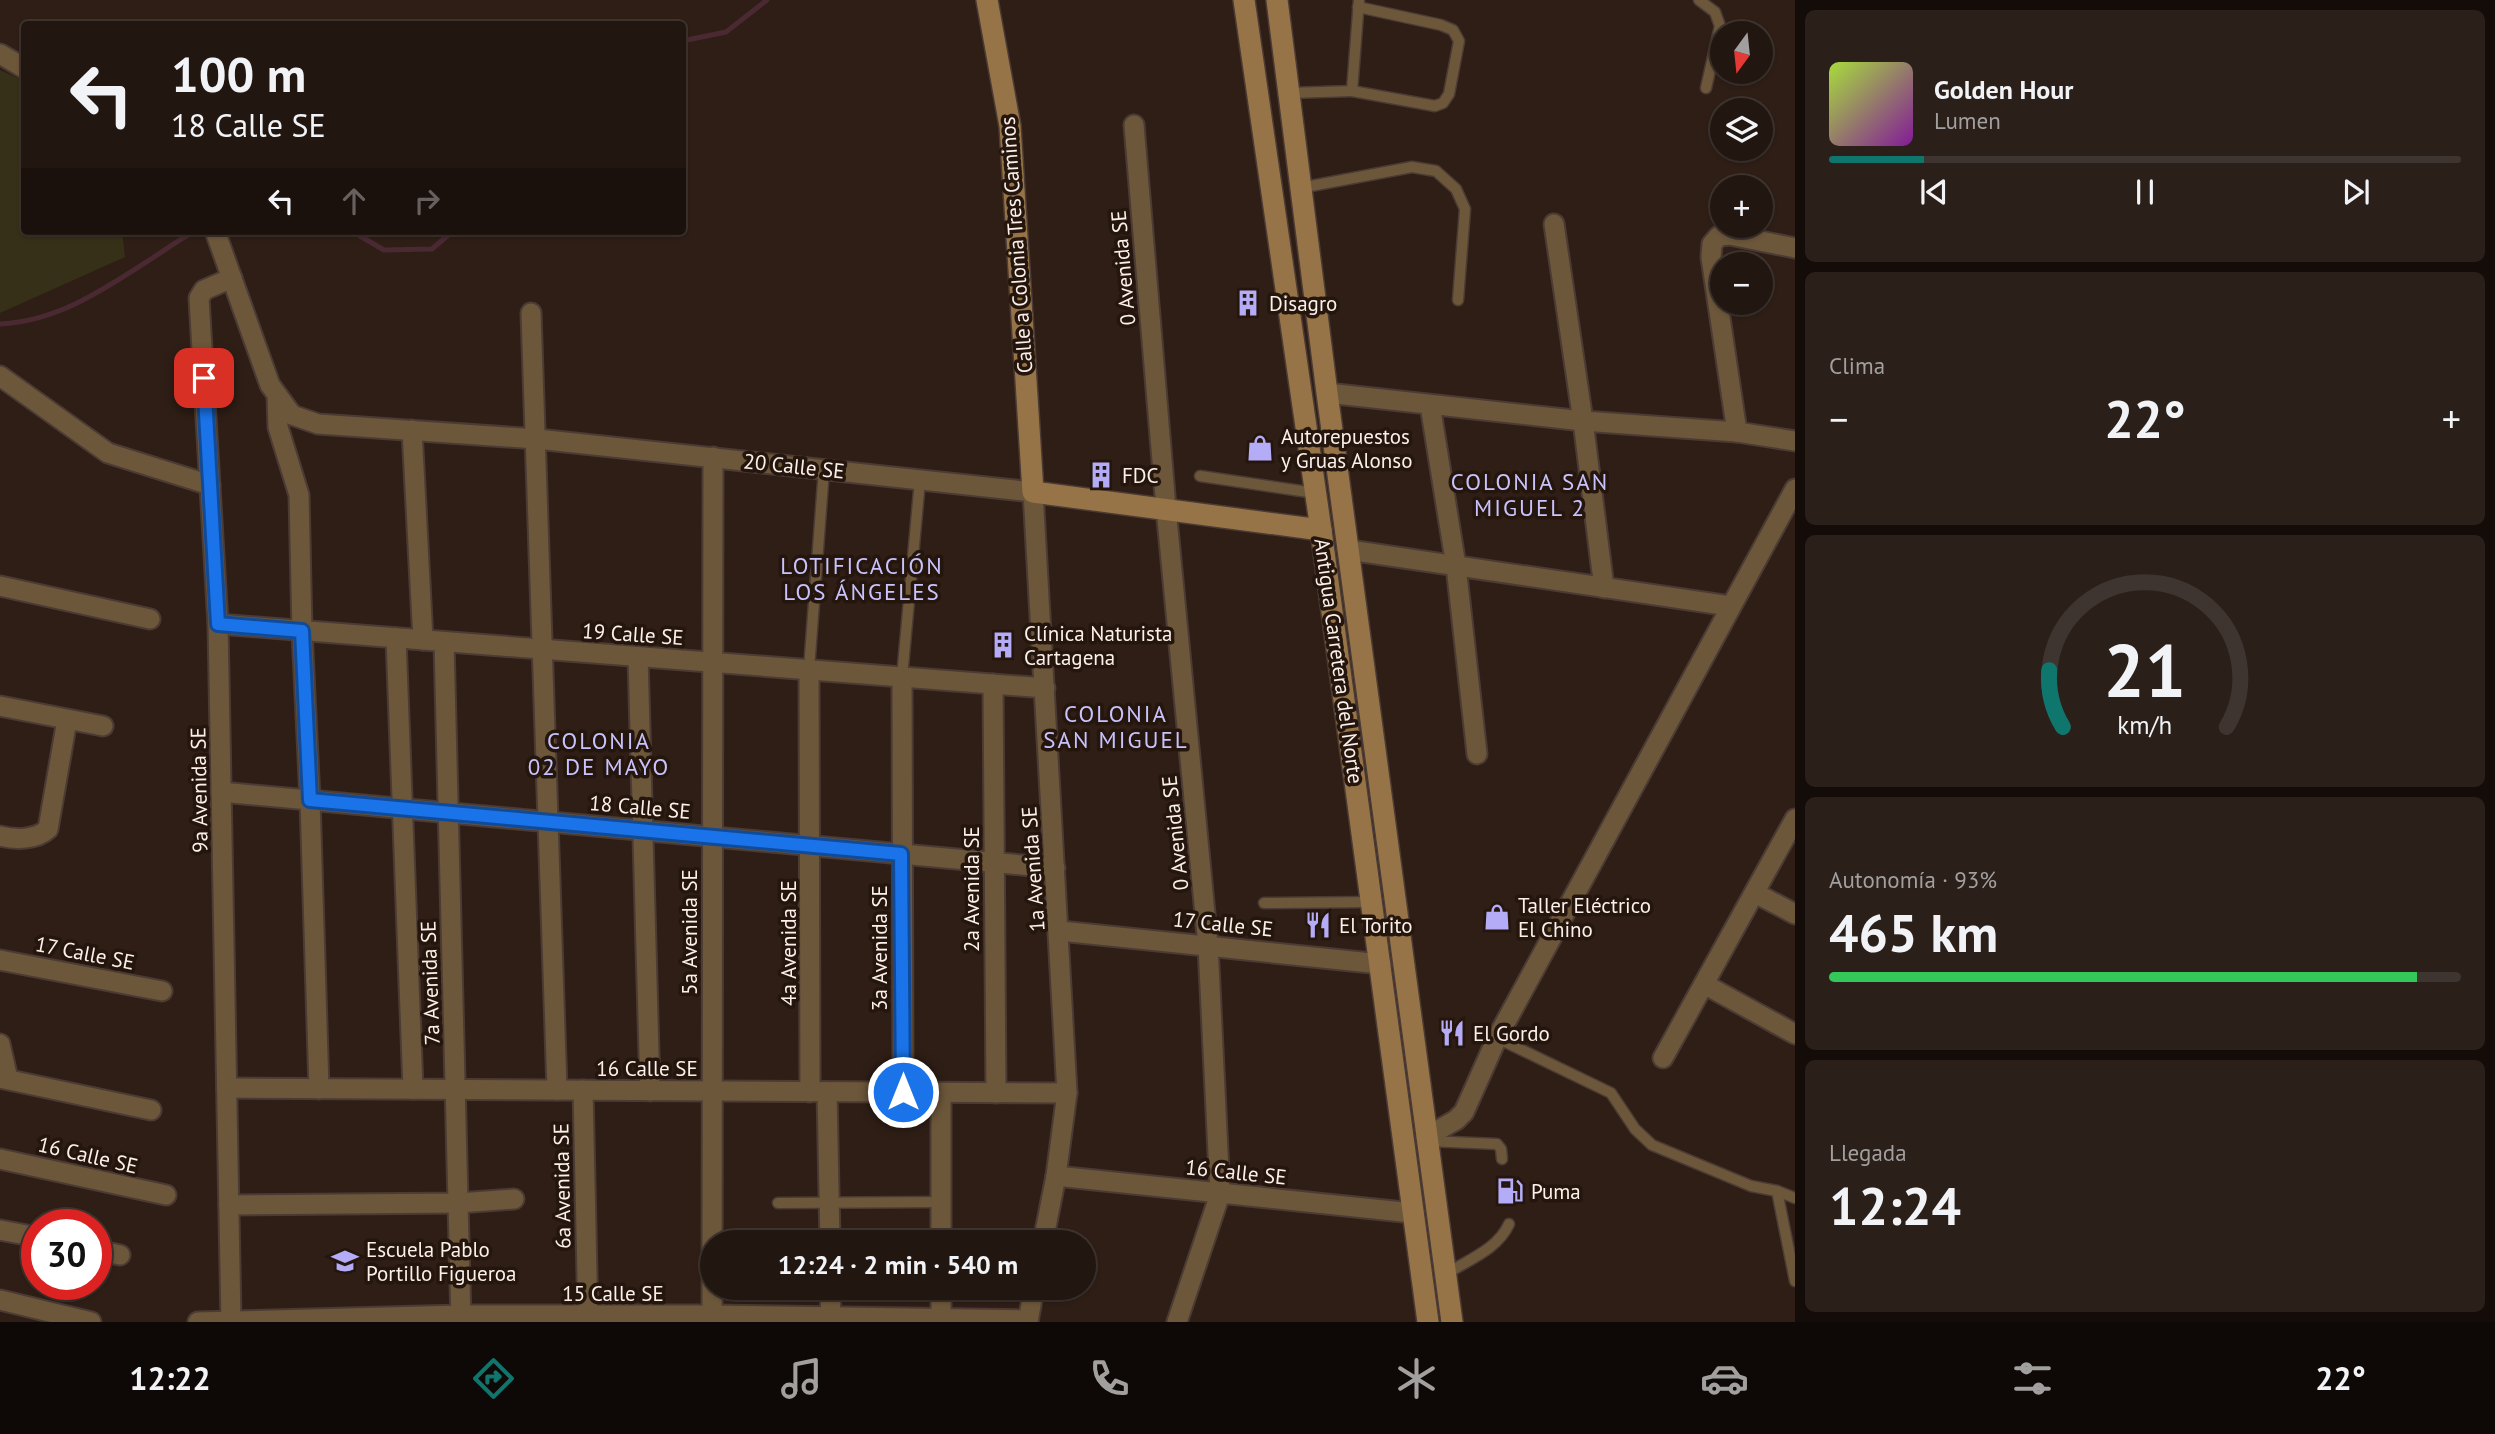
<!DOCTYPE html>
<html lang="es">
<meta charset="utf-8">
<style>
:root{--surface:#221610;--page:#2a1f19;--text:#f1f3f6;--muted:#a29f9f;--line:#3f3530;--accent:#0f766e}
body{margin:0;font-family:"PT Sans",sans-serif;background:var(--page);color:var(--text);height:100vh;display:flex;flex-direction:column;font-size:26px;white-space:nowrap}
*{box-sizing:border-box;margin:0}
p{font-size:23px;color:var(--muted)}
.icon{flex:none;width:38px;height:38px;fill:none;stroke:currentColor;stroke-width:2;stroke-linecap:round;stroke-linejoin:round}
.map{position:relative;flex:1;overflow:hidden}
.sheet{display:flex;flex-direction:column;gap:10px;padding:10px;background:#130c09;width:700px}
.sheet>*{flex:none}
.top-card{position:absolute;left:21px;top:21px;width:665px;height:214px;border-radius:7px;box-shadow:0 2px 5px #0004,0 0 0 2px var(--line);background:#221610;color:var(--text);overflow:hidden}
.needle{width:46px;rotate:195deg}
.controls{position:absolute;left:1710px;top:21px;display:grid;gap:14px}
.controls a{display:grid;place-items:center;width:63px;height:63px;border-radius:50%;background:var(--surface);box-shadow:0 2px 5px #0004,0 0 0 2px var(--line);font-size:35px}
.speed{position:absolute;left:21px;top:1209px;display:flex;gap:14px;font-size:35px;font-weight:700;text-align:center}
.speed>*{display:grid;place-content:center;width:91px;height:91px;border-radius:50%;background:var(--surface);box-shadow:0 2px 5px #0004,0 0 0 2px var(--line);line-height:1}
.speed .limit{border:10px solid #d22;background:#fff;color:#111}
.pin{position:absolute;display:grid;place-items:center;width:60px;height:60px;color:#fff;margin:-30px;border-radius:14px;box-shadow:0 4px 10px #0006}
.me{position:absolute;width:77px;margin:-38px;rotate:0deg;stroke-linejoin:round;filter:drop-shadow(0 0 5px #0008)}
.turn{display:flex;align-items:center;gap:24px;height:147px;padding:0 35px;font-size:32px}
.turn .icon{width:91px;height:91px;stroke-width:2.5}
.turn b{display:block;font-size:49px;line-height:60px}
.lanes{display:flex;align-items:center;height:66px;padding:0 35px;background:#0003;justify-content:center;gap:35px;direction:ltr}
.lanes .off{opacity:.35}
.big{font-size:52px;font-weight:800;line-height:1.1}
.sheet .tile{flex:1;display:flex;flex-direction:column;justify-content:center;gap:10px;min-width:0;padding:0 24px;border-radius:10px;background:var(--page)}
.sheet .dial{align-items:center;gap:0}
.dial svg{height:182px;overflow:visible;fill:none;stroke:var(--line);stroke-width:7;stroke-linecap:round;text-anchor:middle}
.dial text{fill:var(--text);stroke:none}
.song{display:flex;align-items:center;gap:21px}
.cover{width:84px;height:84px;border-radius:10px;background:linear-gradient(135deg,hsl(80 70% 55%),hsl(290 70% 35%))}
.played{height:7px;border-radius:4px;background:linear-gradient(90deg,var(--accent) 15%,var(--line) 15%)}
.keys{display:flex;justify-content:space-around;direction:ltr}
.heat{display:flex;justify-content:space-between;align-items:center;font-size:38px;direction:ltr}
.charge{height:10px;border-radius:5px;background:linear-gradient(90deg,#34c759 93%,var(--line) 0)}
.trip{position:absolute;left:700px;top:1230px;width:396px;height:70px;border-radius:35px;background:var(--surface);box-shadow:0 2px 5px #0004,0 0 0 2px var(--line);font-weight:800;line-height:70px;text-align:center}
.menu{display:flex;height:112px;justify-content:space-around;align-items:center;background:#0e0906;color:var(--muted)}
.menu .icon{width:49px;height:49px}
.menu .selected{color:var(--accent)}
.menu b{font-size:32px;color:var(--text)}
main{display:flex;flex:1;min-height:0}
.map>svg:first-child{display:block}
.green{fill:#363018}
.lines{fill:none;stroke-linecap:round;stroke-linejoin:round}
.stream{stroke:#4a2933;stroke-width:5}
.lane-casing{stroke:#4b3b34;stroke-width:13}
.street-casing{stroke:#4b3b34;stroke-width:23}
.secondary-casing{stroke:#4b3b34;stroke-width:24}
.lane{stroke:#6d573b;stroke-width:10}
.street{stroke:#6d573b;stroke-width:19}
.secondary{stroke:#977447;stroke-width:21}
.route-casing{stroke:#114b97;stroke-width:18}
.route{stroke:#1a73e8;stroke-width:12}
.labels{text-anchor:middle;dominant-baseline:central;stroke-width:7;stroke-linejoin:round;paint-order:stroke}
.street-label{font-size:21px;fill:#fbf0ea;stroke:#24150d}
.poi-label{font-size:21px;fill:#fbf0ea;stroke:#24150d;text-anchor:start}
.neighbourhood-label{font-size:23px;letter-spacing:2px;fill:#c9c3fd;stroke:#24150d}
</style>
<main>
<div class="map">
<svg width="1795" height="1322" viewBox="0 0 1795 1322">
<rect width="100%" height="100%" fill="#2e1e16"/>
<path class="green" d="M0,70L24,81V231H122L125,257L0,313Z"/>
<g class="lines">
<g class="stream">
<path d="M682,41L726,32L767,0"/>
<path d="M358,231L360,236L384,250L432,249L453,231"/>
<path d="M0,324C59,321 106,288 154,257C168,248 181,238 196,231"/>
</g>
<g class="lane-casing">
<g id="lane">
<path d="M1699,0L1715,12L1720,26L1706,88"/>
<path d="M1352,91L1435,106L1443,103L1449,94L1459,41L1453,30L1441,25L1358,7"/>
<path d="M1289,93L1352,91L1359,0"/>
<path d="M1300,188L1412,167L1436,171L1456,189L1465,209L1458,300"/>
<path d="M1200,476L1315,493"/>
<path d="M809,669L824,469"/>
<path d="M902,677L920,480"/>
<path d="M1264,903L1372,902"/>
<path d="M1497,1038L1611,1093L1635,1129L1652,1145L1751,1186L1777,1191L1795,1198"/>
<path d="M1427,1141L1497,1144L1501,1149L1502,1159"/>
<path d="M1777,1191L1795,1281"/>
<path d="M778,1203L941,1202"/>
<path d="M1446,1274C1468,1260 1498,1249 1509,1224"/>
</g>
</g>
<g class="street-casing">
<g id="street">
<path d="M0,54L24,68"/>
<path d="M1134,125L1166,508L1208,945L1220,1194L1177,1322"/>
<path d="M1554,224L1583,421L1604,588"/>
<path d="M215,231L270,385L292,415L318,424L537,439L1033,492L1067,1093L1056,1176L1043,1242"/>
<path d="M531,313L557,1090"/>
<path d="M0,376L108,453L210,485"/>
<path d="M1327,393L1583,421L1737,432L1795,441"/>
<path d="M277,395L278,427L299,495L302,631L310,800L319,1089"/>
<path d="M1430,405L1456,566L1477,754"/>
<path d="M412,430L423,640"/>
<path d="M1737,432L1711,257L1712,244L1719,236L1730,235L1795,248"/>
<path d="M1349,550L1730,606"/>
<path d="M0,586L150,619"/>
<path d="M218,624L1045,688"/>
<path d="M396,638L413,1089"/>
<path d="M444,642L461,1322"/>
<path d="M638,657L650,1091"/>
<path d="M809,669L810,1092"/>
<path d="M902,677L903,1092"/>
<path d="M993,684L996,1093"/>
<path d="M0,706L103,726"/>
<path d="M221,792L1055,868"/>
<path d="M0,836C15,840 36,840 48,829L67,720"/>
<path d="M1755,893L1795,914"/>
<path d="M1060,931L1381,964"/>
<path d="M0,960L162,991"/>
<path d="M1704,984L1795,1034"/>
<path d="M0,1044L8,1079"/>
<path d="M1663,1058L1795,819"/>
<path d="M0,1078L151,1110"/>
<path d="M227,1088L1067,1093"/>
<path d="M583,1090L588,1322"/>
<path d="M827,1092L830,1242"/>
<path d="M941,1093V1242"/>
<path d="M1426,1137L1456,1120L1464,1112L1497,1038L1795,489"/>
<path d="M0,1159L166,1195"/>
<path d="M1056,1176L1413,1213"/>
<path d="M229,1205L459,1203L514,1199"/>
<path d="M0,1230L37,1237"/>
<path d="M96,1250L120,1255"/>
<path d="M830,1288L831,1322"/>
<path d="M0,1300L91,1322"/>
<path d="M198,1322L461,1315H712L1028,1320"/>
<path d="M231,1322L218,624L199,298L204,290L232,278"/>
<path d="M712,1322L713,457"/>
<path d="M941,1322V1288"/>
<path d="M1028,1322L1034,1288"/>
</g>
</g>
<g class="secondary-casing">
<g id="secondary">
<path d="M987,0L1010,126L1033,492L1321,530"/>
<path d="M1244,0L1321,530L1428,1322"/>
<path d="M1277,0L1327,393L1452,1322"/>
</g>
</g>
<use href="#lane" class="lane"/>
<use href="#street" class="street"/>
<use href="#secondary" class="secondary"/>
</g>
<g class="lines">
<g class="route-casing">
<path id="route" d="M204,378L218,624L302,631L310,800L901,854L903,1092"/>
</g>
<use href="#route" class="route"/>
</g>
<defs>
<g id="building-bare" transform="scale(2.1)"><path d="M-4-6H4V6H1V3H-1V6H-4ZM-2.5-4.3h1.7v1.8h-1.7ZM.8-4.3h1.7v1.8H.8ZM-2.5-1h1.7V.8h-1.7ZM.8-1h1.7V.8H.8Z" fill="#b5acf8" stroke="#24150d" stroke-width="2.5" paint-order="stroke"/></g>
<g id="shop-bare" transform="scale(2.1)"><path d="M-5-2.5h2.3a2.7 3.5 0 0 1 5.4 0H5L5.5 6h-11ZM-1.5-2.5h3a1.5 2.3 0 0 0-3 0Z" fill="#b5acf8" stroke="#24150d" stroke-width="2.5" paint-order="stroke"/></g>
<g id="restaurant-bare" transform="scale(2.1)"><path d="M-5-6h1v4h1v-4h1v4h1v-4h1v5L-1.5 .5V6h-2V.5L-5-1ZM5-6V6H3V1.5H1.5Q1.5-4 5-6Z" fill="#b5acf8" stroke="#24150d" stroke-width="2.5" paint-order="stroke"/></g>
<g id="fuel-bare" transform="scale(2.1)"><path d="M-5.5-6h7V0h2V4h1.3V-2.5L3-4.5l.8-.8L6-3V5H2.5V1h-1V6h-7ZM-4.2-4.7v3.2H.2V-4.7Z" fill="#b5acf8" stroke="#24150d" stroke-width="2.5" paint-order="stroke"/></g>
<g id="school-bare" transform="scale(2.1)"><path d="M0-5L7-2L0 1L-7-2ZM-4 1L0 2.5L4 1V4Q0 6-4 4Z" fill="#b5acf8" stroke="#24150d" stroke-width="2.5" paint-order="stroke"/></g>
</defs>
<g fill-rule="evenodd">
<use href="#building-bare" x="1248" y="303"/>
<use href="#shop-bare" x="1260" y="448"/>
<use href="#building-bare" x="1101" y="475"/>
<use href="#building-bare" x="1003" y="645"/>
<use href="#shop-bare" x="1497" y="917"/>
<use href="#restaurant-bare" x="1318" y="925"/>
<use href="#restaurant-bare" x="1452" y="1033"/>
<use href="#fuel-bare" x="1510" y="1191"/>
<use href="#school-bare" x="345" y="1261"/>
</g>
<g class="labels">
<g class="street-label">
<text transform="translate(1016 245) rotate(-94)">Calle a Colonia Tres Caminos</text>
<text transform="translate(1123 268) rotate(-95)">0 Avenida SE</text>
<text transform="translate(794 466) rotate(6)">20 Calle SE</text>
<text transform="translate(633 634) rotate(4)">19 Calle SE</text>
<text transform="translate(1339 661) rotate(82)">Antigua Carretera del Norte</text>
<text transform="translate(199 790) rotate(-91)">9a Avenida SE</text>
<text transform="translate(640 807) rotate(5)">18 Calle SE</text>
<text transform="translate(1175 833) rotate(-96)">0 Avenida SE</text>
<text transform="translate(1033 869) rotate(-94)">1a Avenida SE</text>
<text transform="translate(971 889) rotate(-90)">2a Avenida SE</text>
<text transform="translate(1223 924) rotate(6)">17 Calle SE</text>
<text transform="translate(689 932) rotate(-90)">5a Avenida SE</text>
<text transform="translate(788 943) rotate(-90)">4a Avenida SE</text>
<text transform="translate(879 948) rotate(-90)">3a Avenida SE</text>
<text transform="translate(85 953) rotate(11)">17 Calle SE</text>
<text transform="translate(430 983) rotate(-92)">7a Avenida SE</text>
<text x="647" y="1068">16 Calle SE</text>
<text transform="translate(88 1155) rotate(13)">16 Calle SE</text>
<text transform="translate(1236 1172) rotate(6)">16 Calle SE</text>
<text transform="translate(562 1186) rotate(-91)">6a Avenida SE</text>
<text x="613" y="1293">15 Calle SE</text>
</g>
<g class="poi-label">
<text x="1269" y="303">Disagro</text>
<text x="1281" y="436">Autorepuestos<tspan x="1281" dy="24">y Gruas Alonso</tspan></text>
<text x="1122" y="475">FDC</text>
<text x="1024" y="633">Clínica Naturista<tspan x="1024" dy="24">Cartagena</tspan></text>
<text x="1518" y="905">Taller Eléctrico<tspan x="1518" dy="24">El Chino</tspan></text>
<text x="1339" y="925">El Torito</text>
<text x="1473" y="1033">El Gordo</text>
<text x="1531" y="1191">Puma</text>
<text x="366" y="1249">Escuela Pablo<tspan x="366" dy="24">Portillo Figueroa</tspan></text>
</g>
<g class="neighbourhood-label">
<text x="1530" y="481">COLONIA SAN<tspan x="1530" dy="26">MIGUEL 2</tspan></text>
<text x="862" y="565">LOTIFICACIÓN<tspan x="862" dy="26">LOS ÁNGELES</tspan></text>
<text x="1116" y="713">COLONIA<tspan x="1116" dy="26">SAN MIGUEL</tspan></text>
<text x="599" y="740">COLONIA<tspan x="599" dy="26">02 DE MAYO</tspan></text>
</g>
</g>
</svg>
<div class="controls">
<a><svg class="needle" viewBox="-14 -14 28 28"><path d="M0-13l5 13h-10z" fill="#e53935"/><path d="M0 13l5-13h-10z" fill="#a29f9f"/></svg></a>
<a><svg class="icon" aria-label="layers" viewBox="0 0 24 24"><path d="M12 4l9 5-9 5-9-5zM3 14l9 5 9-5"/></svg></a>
<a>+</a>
<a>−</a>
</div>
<div class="speed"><div class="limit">30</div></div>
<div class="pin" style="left:204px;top:378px;background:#d93025"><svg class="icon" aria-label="arrive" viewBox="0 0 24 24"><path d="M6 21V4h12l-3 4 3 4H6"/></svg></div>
<svg class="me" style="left:903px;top:1092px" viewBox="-20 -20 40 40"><circle r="17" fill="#1a73e8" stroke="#fff" stroke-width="3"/><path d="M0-11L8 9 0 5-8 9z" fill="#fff"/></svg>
<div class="trip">12:24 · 2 min · 540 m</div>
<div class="top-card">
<div class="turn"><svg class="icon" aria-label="left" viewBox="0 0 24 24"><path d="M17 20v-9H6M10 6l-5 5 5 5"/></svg><div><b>100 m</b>18 Calle SE</div></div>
<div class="lanes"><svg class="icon" aria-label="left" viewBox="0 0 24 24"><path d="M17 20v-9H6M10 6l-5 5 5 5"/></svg><svg class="icon off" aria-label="ahead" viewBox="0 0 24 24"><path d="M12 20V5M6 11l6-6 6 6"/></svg><svg class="icon off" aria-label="right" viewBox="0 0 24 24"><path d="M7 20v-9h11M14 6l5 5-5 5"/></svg></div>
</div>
</div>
<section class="sheet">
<div class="tile">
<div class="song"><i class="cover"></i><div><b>Golden Hour</b><p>Lumen</p></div></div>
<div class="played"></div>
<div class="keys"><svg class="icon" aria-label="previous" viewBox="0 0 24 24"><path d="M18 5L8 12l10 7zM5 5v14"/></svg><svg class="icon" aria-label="pause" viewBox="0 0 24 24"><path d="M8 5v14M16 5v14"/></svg><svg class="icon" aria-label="next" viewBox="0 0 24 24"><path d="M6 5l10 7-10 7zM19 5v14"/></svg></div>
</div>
<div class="tile"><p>Clima</p>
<div class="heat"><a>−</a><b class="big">22°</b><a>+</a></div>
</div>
<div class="tile dial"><svg viewBox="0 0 100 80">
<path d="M14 69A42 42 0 1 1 86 69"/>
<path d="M14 69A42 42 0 0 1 8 44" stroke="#0f766e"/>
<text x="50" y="56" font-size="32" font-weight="700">21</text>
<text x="50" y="72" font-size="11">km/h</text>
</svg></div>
<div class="tile"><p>Autonomía · 93%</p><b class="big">465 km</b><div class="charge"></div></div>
<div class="tile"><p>Llegada</p><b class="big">12:24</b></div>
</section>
</main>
<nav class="menu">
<b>12:22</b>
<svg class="icon selected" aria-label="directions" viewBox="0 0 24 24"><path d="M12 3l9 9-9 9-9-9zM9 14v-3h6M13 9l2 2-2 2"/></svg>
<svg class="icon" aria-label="music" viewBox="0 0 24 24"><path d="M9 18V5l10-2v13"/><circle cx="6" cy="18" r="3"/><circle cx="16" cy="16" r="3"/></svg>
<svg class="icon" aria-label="phone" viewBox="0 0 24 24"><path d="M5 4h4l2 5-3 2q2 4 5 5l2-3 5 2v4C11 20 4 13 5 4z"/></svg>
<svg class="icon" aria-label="climate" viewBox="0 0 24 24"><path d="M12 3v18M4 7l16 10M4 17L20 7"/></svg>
<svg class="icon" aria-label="car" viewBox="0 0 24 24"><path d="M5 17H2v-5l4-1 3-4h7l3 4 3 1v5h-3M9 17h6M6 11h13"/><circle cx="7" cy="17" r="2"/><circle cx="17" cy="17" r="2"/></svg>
<svg class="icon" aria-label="filters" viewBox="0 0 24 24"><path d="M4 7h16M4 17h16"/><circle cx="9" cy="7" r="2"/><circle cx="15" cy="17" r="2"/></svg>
<b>22°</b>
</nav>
